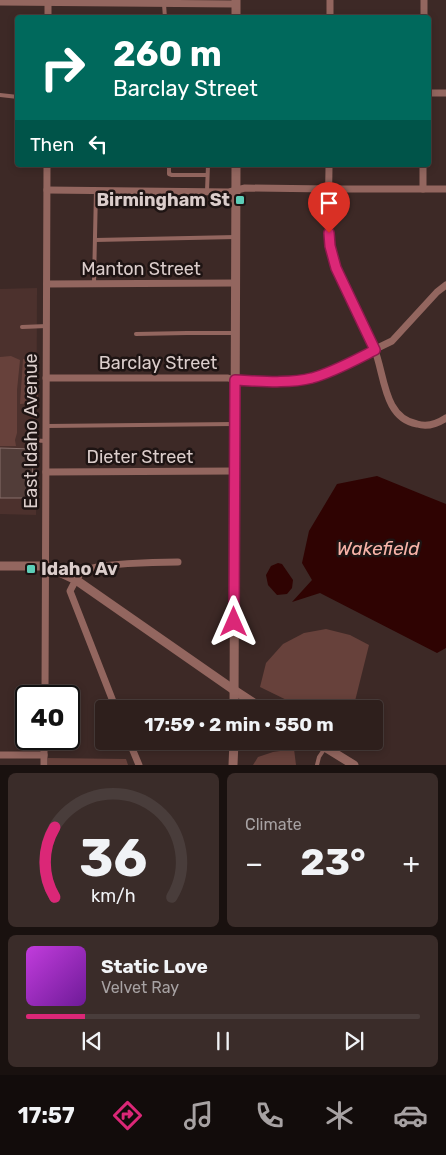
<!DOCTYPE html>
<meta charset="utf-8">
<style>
:root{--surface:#2e1f1c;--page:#3a2c29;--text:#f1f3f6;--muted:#a7a2a3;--line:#493d3b;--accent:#db2777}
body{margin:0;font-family:Rubik,sans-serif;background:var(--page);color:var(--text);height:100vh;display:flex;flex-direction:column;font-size:19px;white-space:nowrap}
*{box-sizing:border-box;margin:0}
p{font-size:16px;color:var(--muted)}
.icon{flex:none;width:28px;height:28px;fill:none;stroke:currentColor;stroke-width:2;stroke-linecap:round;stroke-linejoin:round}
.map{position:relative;height:765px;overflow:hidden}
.side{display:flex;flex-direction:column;gap:8px;padding:8px;background:#19110f;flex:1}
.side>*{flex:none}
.guide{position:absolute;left:15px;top:15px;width:416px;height:152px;border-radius:5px;box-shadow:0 2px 8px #0003,0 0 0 1px var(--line);background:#00695c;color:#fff;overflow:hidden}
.speed{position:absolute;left:15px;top:685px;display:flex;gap:10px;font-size:25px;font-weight:700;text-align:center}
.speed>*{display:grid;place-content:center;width:65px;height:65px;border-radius:50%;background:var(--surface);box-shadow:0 2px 8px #0003,0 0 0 1px var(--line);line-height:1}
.speed .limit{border:2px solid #111;border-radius:8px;background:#fff;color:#111}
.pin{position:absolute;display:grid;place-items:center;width:42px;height:42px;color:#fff;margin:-51px -21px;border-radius:50% 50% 50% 0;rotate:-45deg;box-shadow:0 0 5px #0007}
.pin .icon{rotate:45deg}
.me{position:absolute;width:55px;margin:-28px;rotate:0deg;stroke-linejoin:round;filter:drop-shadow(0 0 4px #0008)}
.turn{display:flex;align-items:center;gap:18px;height:105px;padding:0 15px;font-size:22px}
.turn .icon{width:65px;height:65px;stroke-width:2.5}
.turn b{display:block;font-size:35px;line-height:42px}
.then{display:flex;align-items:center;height:48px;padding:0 15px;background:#0003;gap:10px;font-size:19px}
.big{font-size:38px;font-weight:700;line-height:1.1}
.side .tile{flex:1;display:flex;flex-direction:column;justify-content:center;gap:8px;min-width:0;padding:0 18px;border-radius:8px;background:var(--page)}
.side .dial{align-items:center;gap:0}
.dial svg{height:130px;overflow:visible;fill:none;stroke:var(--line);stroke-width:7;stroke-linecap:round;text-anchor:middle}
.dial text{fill:var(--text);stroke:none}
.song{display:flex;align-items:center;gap:15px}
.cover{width:60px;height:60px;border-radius:8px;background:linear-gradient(135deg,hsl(290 70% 55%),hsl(280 70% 35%))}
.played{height:5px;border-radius:2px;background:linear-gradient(90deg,var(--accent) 15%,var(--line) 15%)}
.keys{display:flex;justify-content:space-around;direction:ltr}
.heat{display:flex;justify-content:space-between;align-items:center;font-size:28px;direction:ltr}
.side .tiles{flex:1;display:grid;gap:8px;grid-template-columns:1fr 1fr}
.tile:last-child{grid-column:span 2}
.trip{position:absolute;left:95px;top:700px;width:288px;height:50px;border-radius:5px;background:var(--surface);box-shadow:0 2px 8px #0003,0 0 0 1px var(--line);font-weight:700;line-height:50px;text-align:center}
.tabs{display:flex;height:80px;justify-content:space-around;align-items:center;background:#120c0b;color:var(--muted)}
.tabs .icon{width:35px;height:35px}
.tabs .active{color:var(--accent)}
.tabs b{font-size:22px;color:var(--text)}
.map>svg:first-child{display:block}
.built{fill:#4c312d}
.green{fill:#67413b}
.water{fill:#2f0302}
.building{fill:#523d39;stroke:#866e6a}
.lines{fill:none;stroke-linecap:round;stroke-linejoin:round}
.service{stroke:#93665f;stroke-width:4}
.minor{stroke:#93665f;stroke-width:7}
.tertiary{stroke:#93665f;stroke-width:9}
.route-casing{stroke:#8e194d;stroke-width:12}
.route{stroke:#db2777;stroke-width:9}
.poi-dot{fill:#5dceb8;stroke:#1e1413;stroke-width:2}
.labels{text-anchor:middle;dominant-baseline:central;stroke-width:5;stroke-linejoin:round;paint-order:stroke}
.poi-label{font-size:18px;font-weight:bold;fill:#dbcdcb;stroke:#1e1413;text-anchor:end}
.street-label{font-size:18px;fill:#dbcdcb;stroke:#1e1413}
.water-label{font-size:19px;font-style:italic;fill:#f8b3a8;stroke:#1e1413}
</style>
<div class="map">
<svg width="446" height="765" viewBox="0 0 446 765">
<rect width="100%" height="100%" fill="#3d2926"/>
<path class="built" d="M37,288L36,515L0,514V289Z"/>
<g class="green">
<path d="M11,356L20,360L17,390V433L15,440L16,446H0V357Z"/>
<path d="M38,358V403L20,404L23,359Z"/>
<path d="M326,629L350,635L369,645L353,709H305L260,687L266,663L283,644L304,633Z"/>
<path d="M294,749L296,765H253L258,757L273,752Z"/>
<path d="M48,758L126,759L128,765H48Z"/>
</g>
<g class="water">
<path d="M377,476L426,496L446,504V648L437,653L320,593L292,602L312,580L302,563L309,531L337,484Z"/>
<path d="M278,563L282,564L293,580L292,588L287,594L277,595L268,585L266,575L271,566Z"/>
</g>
<path class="building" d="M0,448L33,449L32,498H0Z"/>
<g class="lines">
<g class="service">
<path d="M164,4L165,18"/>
<path d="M0,95L18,97"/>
<path d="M169,165V174L172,175H207"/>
<path d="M207,191L208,165"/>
<path d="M95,240L236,237"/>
<path d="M94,283L96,190"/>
<path d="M22,327L47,326"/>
<path d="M136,334L187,333H235"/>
<path d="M47,426L234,424"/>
<path d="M27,440L46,441"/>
<path d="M317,765L319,757L325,748"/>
</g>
<g class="minor">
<path d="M0,2L236,4"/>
<path d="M48,18V0"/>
<path d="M330,18V0"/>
<path d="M424,18V0"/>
<path d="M429,93H446"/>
<path d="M329,165C329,199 325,236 336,268C349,295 363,321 374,348C385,374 383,418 417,424C427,427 437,424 446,418"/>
<path d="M423,189V165"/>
<path d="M47,190L229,192L245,188L329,189H446"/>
<path d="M47,284L235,283"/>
<path d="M46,378H228L235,380H299L321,375L332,370L392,341L437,292L446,285"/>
<path d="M46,472L234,471"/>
<path d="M45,696L47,165"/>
<path d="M116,709L70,591C73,585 77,577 82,572C93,563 161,562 178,562"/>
<path d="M129,741L139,765"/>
<path d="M0,755H44"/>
<path d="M44,765V739"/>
</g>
<g class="tertiary">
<path d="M236,0V18"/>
<path d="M0,566H46L76,580L234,690L263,709"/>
<path d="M234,709L236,165"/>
<path d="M315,741L354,765"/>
<path d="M233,765L234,741"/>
</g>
</g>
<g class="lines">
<g class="route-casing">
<path id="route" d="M234,622L235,380C260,381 287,384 312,378C334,372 355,360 375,350L336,268L330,246L329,233"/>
</g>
<use href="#route" class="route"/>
</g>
<g class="poi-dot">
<rect x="235" y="195" width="10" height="10" rx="2.5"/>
<rect x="26" y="564" width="10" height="10" rx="2.5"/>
</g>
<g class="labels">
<g class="poi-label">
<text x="230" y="200">Birmingham St</text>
<text x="41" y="569" text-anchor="start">Idaho Av</text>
</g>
<g class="street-label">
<text x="141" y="269">Manton Street</text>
<text x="158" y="363">Barclay Street</text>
<text transform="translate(31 431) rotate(-90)">East Idaho Avenue</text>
<text x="140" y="457">Dieter Street</text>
</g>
<g class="water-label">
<text x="378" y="548">Wakefield</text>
</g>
</g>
</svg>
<div class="speed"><div class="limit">40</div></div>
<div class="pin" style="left:329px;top:233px;background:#d93025"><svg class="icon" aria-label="arrive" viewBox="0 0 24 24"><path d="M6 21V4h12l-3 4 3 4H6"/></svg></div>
<svg class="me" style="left:234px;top:622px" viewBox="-20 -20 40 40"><path d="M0-17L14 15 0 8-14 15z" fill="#db2777" stroke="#fff" stroke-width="4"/></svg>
<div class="trip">17:59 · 2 min · 550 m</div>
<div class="guide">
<div class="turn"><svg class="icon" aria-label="right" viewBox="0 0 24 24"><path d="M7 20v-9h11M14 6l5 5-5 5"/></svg><div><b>260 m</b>Barclay Street</div></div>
<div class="then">Then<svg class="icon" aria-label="left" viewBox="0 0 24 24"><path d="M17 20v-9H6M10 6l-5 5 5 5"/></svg></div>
</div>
</div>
<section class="side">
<div class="tiles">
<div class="tile dial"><svg viewBox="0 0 100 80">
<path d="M14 69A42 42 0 1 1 86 69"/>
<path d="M14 69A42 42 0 0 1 14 26" stroke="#db2777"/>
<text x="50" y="56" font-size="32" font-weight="700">36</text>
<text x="50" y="72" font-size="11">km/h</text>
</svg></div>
<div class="tile"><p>Climate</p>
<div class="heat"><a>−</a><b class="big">23°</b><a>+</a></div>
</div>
<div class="tile">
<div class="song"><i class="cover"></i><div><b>Static Love</b><p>Velvet Ray</p></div></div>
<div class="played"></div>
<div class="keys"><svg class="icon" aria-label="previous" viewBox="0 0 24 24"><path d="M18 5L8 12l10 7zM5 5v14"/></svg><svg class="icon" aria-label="pause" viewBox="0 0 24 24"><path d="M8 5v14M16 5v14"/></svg><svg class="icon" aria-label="next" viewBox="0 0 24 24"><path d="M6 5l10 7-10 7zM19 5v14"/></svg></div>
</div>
</div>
</section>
<nav class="tabs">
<b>17:57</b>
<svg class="icon active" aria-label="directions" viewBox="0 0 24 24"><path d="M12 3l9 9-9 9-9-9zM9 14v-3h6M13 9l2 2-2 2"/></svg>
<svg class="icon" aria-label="music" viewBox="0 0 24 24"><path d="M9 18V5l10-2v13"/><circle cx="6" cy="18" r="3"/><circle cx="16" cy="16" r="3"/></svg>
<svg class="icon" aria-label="phone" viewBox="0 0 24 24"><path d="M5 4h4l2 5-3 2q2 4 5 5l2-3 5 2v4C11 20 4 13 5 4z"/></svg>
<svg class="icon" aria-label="climate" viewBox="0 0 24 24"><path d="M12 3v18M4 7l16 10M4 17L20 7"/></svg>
<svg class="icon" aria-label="car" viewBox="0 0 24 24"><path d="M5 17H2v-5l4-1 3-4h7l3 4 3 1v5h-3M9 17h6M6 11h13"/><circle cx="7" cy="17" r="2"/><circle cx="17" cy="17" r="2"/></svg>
</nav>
